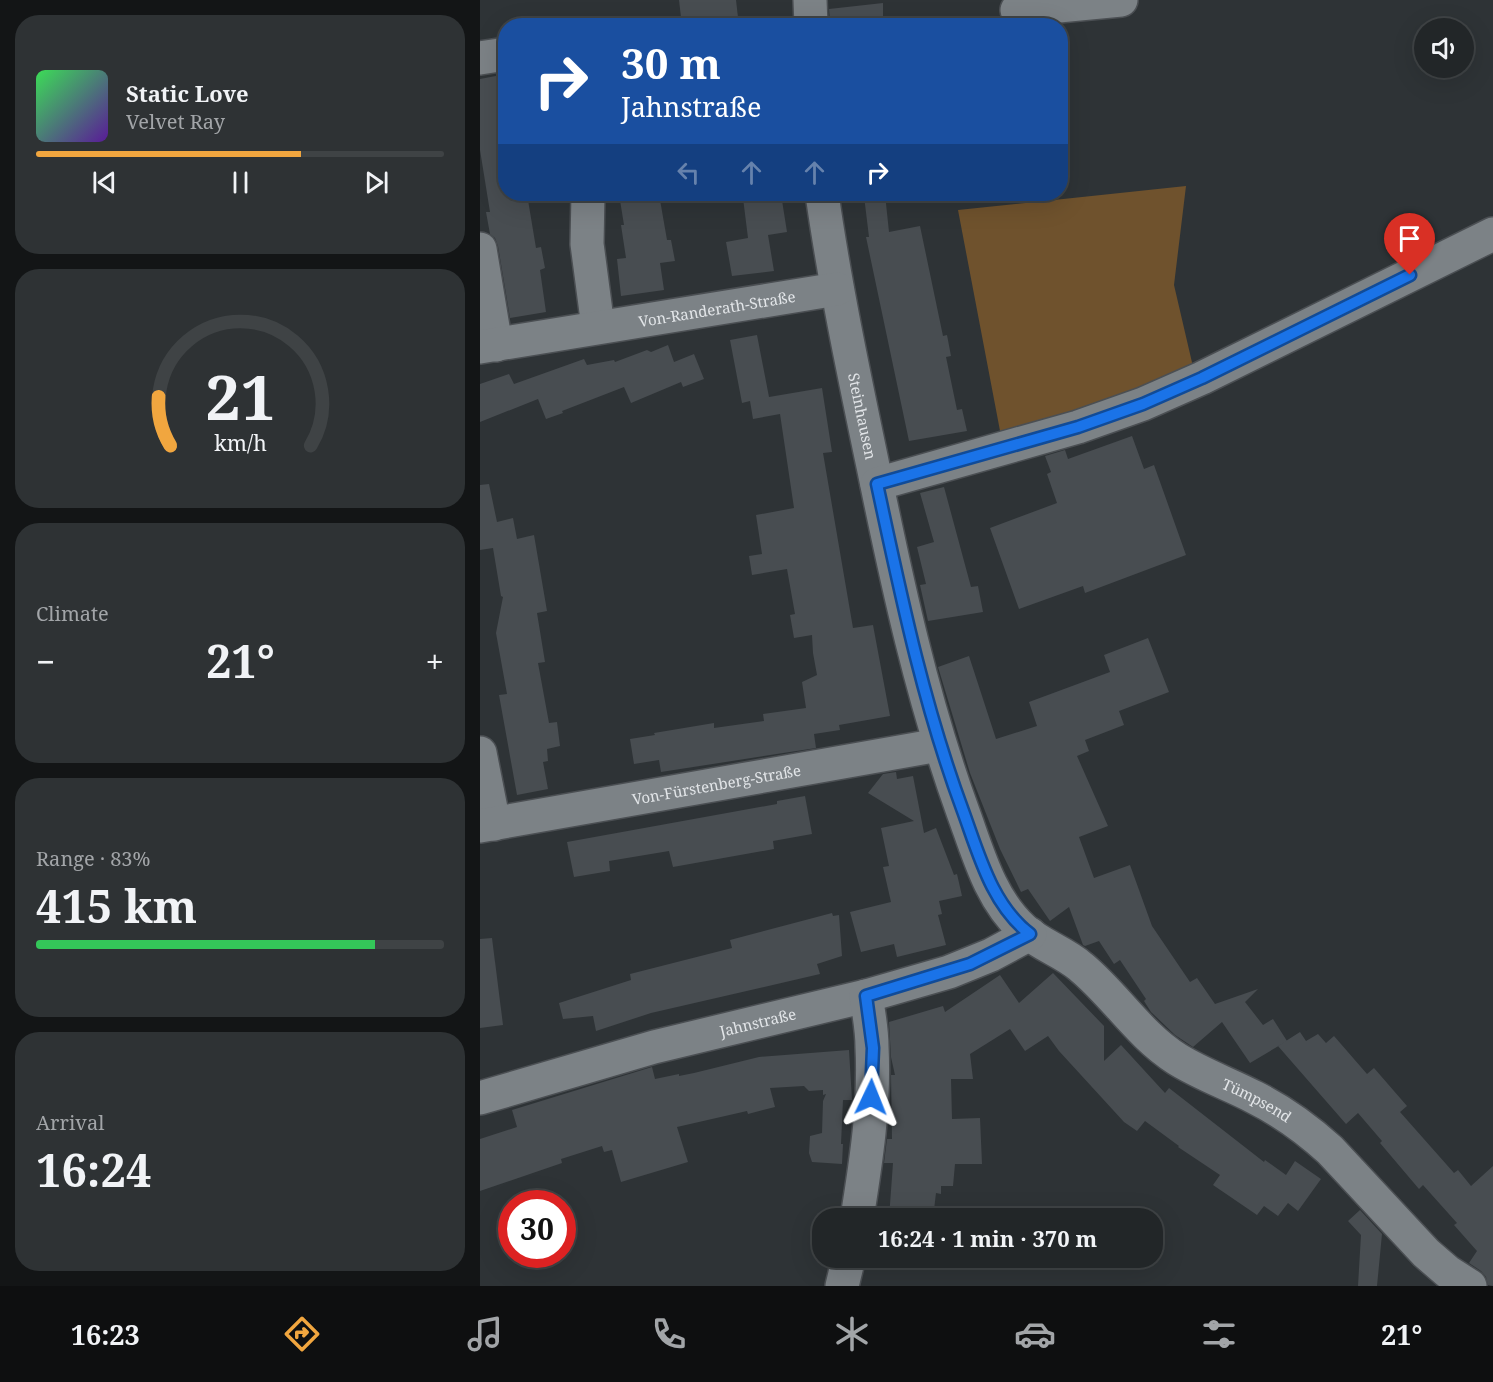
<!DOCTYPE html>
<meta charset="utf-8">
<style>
:root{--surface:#222628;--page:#2e3234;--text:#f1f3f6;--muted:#a2a5a8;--line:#3f4345;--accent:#f1a63f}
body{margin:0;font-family:"Noto Serif",serif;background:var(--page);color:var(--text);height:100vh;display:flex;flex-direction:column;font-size:22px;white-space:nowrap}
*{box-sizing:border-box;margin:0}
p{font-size:20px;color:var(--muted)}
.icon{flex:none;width:33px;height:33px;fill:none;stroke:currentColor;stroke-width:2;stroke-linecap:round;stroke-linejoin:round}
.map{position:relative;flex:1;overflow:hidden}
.drawer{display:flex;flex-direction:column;gap:15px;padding:15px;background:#131516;width:480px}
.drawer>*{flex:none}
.top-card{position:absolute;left:18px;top:18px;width:570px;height:183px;border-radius:24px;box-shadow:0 6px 24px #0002,0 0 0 2px var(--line);background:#1a4fa0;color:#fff;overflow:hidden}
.buttons{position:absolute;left:934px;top:18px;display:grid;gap:12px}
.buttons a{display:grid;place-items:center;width:60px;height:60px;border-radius:50%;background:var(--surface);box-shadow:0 6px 24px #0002,0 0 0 2px var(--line);font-size:30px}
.speed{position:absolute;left:18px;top:1190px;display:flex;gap:12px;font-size:30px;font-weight:700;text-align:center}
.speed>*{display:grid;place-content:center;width:78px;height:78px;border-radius:50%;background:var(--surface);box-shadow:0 6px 24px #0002,0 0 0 2px var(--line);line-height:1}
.speed .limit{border:9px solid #d22;background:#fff;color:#111}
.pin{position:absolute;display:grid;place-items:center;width:51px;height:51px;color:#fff;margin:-62px -26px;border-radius:50% 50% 50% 0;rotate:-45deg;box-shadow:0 0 6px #0007}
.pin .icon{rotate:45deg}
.me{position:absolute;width:66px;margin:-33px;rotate:2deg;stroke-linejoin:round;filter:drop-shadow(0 0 4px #0008)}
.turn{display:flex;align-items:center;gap:21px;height:126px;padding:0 24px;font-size:27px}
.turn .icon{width:78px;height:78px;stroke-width:2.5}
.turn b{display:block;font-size:42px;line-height:51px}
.lanes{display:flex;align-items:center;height:57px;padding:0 24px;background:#0003;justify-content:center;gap:30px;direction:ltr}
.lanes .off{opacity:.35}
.big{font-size:45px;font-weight:700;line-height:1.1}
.drawer .widget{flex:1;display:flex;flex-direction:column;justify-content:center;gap:9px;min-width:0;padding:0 21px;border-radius:24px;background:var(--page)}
.drawer .dial{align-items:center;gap:0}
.dial svg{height:156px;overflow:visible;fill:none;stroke:var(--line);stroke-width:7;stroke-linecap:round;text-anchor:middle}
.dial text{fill:var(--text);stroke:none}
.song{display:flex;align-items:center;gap:18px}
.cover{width:72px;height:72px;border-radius:9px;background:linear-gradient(135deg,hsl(130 70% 55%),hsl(270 70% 35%))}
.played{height:6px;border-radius:3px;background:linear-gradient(90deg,var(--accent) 65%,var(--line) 65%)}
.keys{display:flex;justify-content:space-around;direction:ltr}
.heat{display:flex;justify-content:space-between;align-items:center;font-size:33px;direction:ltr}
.charge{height:9px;border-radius:4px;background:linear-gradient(90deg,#34c759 83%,var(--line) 0)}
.trip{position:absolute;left:332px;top:1208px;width:351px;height:60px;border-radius:24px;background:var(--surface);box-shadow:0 6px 24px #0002,0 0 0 2px var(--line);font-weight:700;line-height:60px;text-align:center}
.dock{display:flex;height:96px;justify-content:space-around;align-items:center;background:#0e0f10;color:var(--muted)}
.dock .icon{width:42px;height:42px}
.dock .active{color:var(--accent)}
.dock b{font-size:27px;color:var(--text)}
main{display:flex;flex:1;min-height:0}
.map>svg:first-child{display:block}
.green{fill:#6f522d}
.building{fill:#484d51}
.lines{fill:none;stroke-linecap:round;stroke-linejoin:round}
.minor-casing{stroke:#4b4f53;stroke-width:36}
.minor{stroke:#7c8286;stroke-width:33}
.route-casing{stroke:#114b97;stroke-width:15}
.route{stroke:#1a73e8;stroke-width:10}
.labels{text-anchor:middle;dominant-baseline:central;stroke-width:6;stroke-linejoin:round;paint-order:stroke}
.street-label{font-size:15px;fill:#e2e5e8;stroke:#24292c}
</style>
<main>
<section class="drawer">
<div class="widget">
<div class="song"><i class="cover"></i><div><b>Static Love</b><p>Velvet Ray</p></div></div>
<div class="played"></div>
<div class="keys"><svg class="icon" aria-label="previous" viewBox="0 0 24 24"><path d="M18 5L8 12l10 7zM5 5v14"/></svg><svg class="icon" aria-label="pause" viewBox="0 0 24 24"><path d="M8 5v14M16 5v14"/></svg><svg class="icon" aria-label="next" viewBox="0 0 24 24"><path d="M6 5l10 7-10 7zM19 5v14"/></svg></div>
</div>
<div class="widget dial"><svg viewBox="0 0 100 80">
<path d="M14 69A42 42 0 1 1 86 69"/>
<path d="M14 69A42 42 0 0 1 8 44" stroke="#f1a63f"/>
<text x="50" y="56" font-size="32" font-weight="700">21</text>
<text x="50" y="72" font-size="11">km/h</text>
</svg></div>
<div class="widget"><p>Climate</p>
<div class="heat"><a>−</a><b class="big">21°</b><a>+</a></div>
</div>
<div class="widget"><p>Range · 83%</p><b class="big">415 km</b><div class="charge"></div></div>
<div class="widget"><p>Arrival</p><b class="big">16:24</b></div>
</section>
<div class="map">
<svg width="1013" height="1286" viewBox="0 0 1013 1286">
<rect width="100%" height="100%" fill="#2e3336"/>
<path class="green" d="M706,186L694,285L714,371L521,436L478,210Z"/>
<g class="building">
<path d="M199,0H256L259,26H202Z"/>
<path d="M403,3V20L395,24L350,21L349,9Z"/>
<path d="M26,74V194H47L56,248L61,247L65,268L60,270L66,312L30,318L18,246L15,238L10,234L6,212H10L0,150V79Z"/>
<path d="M139,194H179L187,240H191L195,261L180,263L184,290L141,296L137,259L146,258L141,225H144Z"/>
<path d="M301,194L307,232L288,235L294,271L252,276L246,242L268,238L263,198Z"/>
<path d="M405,194L409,232L440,226L463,336L467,335L471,356L466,357L477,410L482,409L487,431L429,441L386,237H389L384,196Z"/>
<path d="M277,335L289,397L342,388L352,452L343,453L373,628L393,625L410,716L359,725L360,730L334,734L336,748L181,772L179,760L154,764L150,739L175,735L174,733L234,723V728L284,721L283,714L326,708L322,682L337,675L333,653L332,635L314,638L310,615L315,614L307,569L272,575L269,556L282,554L276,515L314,508L300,414L273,419L270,401L262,403L250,340Z"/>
<path d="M188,345L194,362L214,354L224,379L203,387L201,382L151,403L144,387L82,411L83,413L66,419L58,399L0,422V384L29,374L34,384L104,359L107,365L134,360L135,362L167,350L171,352Z"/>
<path d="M652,436L664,469L674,465L706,555L605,593L603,586L539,609L510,528L577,503L567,474L571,472L565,456L585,450L588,459Z"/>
<path d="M9,484L17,522L33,518L37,539L54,535L67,611L57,613L65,662L58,663L69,723L77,722L80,746L67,749L68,761L63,762L68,789L37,795L19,695L27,694L16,633L23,597L21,596L13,548L0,550V485Z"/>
<path d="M464,487L491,587L498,586L503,612L448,621L440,585L446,584L437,547L454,542L440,493Z"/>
<path d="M668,638L689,692L639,711L644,725L605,740L609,751L597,756L628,826L599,837L614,878L650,865L672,926L710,982L717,978L735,1004L778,989L765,1002L783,1025L793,1019L807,1041L770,1063L742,1022L713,1047L695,1035L671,1012L664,1001L666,999L640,960L634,964L619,941L605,946L603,945L589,907L570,921L548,889L541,892L520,849L490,773L458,667L489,656L516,739L557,726L549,702L630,672L624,655Z"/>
<path d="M416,772L417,779L433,776L444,833L456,828L474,875L477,874L482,896L459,901L462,914L458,915L466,945L417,957L414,944L381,952L370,912L411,902L403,867L409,866L401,828L434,821L388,793L403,774Z"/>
<path d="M325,796L332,834L293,841L294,849L193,867L189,851L129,861L130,871L94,877L87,842L297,804V801Z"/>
<path d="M352,913L353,916L359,915L362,956L337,964L340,974L171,1013L116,1031L113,1016L83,1019L79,1003L151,980L150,974L252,948L250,940Z"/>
<path d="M12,938L23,1025L0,1028V939Z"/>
<path d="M573,973L624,1026V1061L641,1045L685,1093L689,1088L784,1162L785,1160L806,1175L815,1161L841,1179L818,1211L808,1203L798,1216L784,1206L777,1215L733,1185L740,1175L698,1147L699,1146L665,1121L657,1131L644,1122L579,1051L568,1036L545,1051L530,1029L490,1054L493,1079H471L472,1119L500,1118L502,1164H475L473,1186H461V1194L456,1193L453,1218H409L413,1163H404L407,1139H412L411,1075H415L411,1057L409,1022L463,1006L465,1012L520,975L539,1003Z"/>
<path d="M820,1032L826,1041L838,1034L846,1043L854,1036L887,1074L894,1068L927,1106L920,1112L974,1173L978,1170L991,1186L1013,1166V1286L1008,1285L1006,1277L1001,1271L989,1263L997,1251L974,1225L977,1223L943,1185L939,1189L900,1143L902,1141L878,1113L866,1124L798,1046Z"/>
<path d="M369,1050L372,1100H363L361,1144H363L362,1164L332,1162L329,1153L330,1136L342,1133L343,1101L346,1094L343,1095V1090L329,1091L324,1086L290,1088L295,1107L268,1114L267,1111L197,1127L208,1162L141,1182L132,1150L124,1152L122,1146L81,1159L82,1163L0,1191V1139L37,1127L32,1110L172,1067L175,1079L199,1074V1076L214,1073L279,1057Z"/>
<path d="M880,1210L902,1234L897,1286H878L881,1235L868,1221Z"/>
</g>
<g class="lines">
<g class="minor-casing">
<g id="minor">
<path d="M330,0L331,26"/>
<path d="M537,10L641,0"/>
<path d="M0,58L26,54"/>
<path d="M108,194L107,244L118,327"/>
<path id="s1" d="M342,194C355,285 374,375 393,466C417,583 442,699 483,812C498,853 510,899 543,929C560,945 584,952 601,967C635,995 659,1035 697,1059C721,1074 749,1084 774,1097C802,1111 827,1129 850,1150L946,1253L968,1272L990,1286"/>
<path d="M0,249L16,345"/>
<path id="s2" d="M0,347L357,289"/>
<path d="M397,484L598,427L663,404L722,378L1013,234"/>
<path d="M0,753L14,824"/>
<path id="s3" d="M0,826L459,745"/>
<path id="s4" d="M0,1098L174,1047L386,996L469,972L511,955L550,934"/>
<path d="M377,1218C386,1162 395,1104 392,1047C392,1030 389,1013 386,996"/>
<path d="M362,1286L369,1257"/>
</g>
</g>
<use href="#minor" class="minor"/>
</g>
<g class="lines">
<g class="route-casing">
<path id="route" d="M391,1097L393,1048L386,996L490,964L550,934C512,905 499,855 483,811C443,703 421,596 397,484L598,427L663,404L722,378L930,275"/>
</g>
<use href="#route" class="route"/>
</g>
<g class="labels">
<g class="street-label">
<text stroke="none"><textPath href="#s2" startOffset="240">Von-Randerath-Straße</textPath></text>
<text stroke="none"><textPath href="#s1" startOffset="226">Steinhausen</textPath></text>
<text stroke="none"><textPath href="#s3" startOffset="240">Von-Fürstenberg-Straße</textPath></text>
<text stroke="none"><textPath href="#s4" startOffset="288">Jahnstraße</textPath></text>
<text stroke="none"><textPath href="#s1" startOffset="1060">Tümpsend</textPath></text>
</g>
</g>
</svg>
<div class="buttons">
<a><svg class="icon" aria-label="sound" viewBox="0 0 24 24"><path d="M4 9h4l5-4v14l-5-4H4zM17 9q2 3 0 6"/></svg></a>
</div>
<div class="speed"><div class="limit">30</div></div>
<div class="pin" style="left:930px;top:275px;background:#d93025"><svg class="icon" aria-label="arrive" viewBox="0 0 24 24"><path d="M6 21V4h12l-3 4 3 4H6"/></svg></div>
<svg class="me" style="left:391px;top:1097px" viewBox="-20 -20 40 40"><path d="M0-17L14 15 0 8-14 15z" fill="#1a73e8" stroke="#fff" stroke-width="4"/></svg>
<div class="trip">16:24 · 1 min · 370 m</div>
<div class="top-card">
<div class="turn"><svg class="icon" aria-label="right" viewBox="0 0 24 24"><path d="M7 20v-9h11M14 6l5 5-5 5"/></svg><div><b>30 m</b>Jahnstraße</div></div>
<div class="lanes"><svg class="icon off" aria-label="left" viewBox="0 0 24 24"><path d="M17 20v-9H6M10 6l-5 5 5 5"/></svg><svg class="icon off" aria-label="ahead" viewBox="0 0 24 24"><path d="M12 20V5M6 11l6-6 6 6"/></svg><svg class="icon off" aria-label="ahead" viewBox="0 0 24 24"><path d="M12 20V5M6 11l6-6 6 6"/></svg><svg class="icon" aria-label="right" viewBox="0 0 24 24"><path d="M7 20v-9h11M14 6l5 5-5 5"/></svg></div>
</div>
</div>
</main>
<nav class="dock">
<b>16:23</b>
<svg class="icon active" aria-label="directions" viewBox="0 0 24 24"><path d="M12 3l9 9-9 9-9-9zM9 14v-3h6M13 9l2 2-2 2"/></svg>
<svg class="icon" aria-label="music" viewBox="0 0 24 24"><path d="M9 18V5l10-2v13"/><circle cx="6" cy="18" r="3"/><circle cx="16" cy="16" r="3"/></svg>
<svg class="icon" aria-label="phone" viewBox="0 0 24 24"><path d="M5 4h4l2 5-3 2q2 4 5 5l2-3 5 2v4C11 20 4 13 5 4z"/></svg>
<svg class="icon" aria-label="climate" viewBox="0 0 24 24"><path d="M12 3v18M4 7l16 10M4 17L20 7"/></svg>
<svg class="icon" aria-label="car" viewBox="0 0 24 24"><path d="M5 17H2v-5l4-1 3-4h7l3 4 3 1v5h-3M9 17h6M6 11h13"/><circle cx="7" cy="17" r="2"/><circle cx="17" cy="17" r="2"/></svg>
<svg class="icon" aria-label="filters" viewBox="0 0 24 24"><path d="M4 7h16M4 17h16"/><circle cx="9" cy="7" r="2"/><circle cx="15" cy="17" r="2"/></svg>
<b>21°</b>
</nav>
